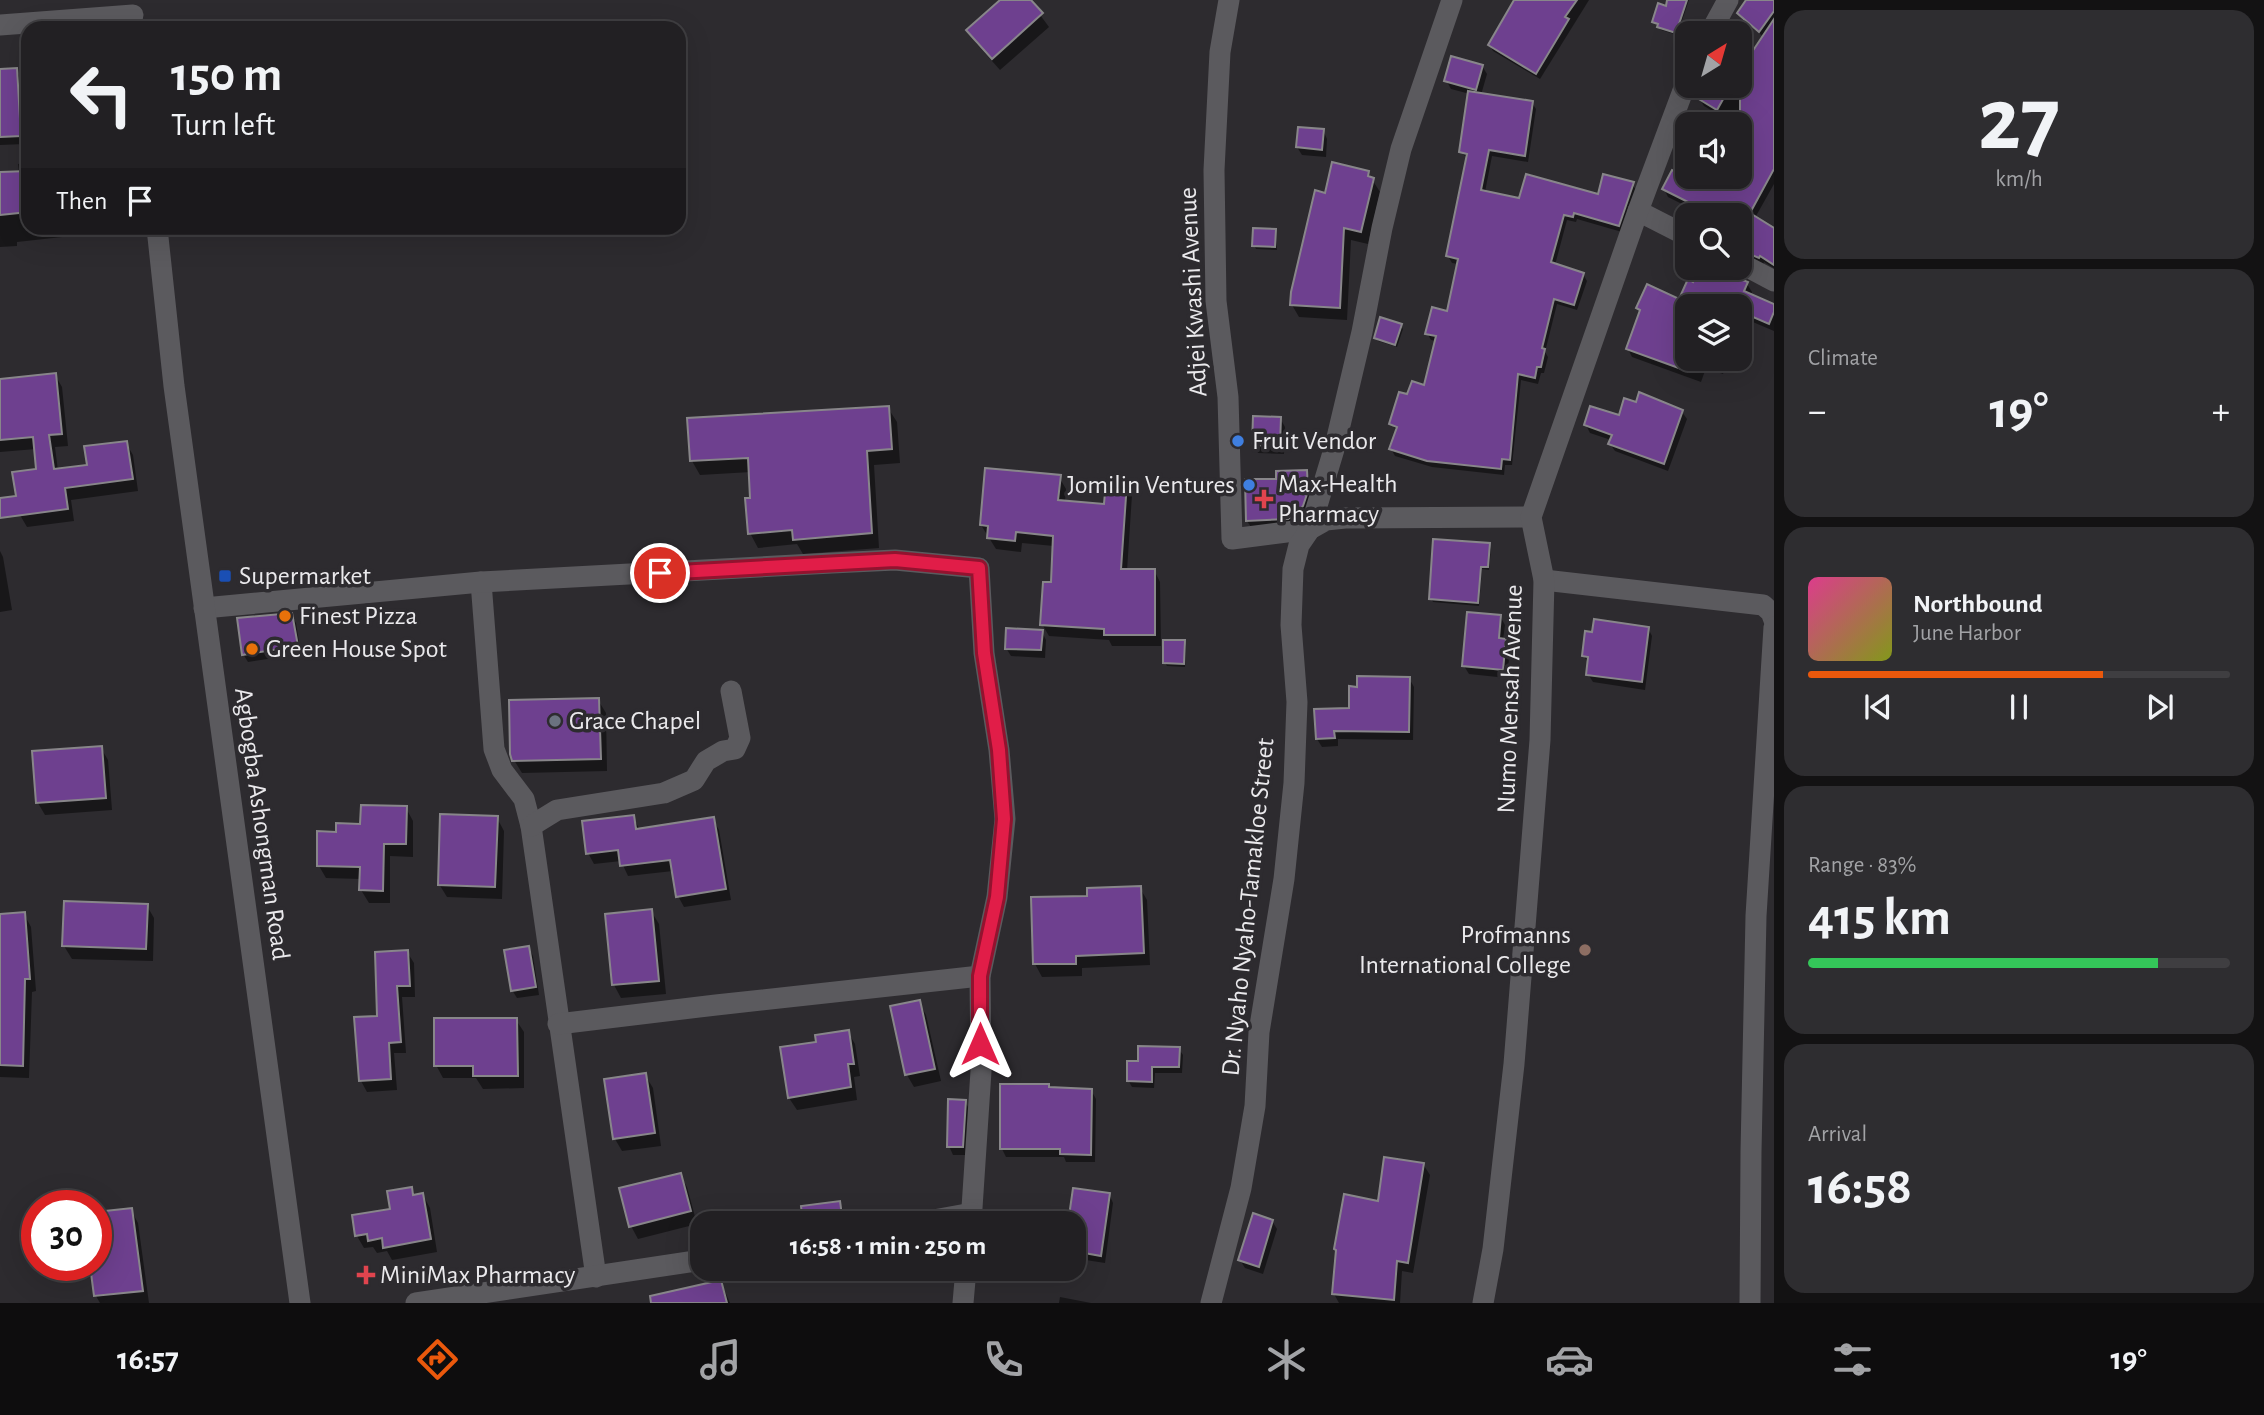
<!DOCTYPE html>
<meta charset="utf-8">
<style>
:root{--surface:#222023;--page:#2e2d30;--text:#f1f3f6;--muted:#a2a3a6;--line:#3f3e41;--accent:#ea580c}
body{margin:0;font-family:"Alegreya Sans",sans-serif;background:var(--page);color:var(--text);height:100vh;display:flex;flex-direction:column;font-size:26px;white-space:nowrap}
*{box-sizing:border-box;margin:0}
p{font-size:23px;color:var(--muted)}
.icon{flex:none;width:38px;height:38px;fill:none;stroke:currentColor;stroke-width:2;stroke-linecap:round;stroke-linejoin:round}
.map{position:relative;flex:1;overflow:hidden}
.side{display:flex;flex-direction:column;gap:10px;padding:10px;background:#131213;width:490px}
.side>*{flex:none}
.hud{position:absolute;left:21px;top:21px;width:665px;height:214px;border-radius:21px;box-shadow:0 7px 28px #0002,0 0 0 2px var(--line);background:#222023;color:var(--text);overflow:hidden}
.needle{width:46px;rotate:37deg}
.tools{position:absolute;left:1675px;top:21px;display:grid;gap:14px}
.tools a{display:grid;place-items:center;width:77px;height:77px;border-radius:14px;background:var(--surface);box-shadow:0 7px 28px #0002,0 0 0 2px var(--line);font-size:35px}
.speed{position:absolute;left:21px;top:1190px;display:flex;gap:14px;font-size:35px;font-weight:700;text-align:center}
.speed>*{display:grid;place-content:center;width:91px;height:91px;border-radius:50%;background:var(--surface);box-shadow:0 7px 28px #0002,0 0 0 2px var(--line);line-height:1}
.speed .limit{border:10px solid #d22;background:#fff;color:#111}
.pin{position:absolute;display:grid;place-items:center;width:60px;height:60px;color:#fff;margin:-30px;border:4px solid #fff;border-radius:50%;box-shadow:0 2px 7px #0007}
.me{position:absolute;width:77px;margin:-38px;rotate:0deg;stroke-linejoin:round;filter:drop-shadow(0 0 5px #0008)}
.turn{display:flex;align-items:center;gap:24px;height:147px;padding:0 35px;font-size:32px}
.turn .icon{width:91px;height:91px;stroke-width:2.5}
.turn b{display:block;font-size:49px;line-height:60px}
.then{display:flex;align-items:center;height:66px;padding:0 35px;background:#0003;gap:14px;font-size:26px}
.big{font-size:52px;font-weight:700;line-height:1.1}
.side .card{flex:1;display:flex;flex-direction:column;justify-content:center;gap:10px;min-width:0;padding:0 24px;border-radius:21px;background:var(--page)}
.side .dial{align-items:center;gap:0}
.dial b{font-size:91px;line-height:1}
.song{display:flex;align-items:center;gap:21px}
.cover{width:84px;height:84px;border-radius:10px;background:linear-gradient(135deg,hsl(330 70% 55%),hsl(70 70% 35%))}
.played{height:7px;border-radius:4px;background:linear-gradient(90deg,var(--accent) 70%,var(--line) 70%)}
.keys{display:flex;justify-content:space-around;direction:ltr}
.heat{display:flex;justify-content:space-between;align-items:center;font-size:38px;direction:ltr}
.charge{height:10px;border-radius:5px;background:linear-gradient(90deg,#34c759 83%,var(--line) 0)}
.trip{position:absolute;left:690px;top:1211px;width:396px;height:70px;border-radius:21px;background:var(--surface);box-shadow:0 7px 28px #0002,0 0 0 2px var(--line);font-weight:700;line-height:70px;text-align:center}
.tabs{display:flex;height:112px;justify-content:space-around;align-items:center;background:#0e0d0e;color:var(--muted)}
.tabs .icon{width:49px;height:49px}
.tabs .on{color:var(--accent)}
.tabs b{font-size:32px;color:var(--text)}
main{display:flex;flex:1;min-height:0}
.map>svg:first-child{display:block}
.shadow{fill:#0007}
.building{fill:#6e408f;stroke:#88868a;stroke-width:2}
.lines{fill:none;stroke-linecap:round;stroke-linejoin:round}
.street{stroke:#5b5a5e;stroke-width:21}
.secondary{stroke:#5b5a5e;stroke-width:21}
.route-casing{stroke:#92132f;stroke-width:18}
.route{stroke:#e11d48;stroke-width:12}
.shop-dot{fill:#3f7fe0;stroke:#2d2b2f;stroke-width:2.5}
.health-dot{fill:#e0444e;stroke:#2d2b2f;stroke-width:2.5}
.transit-dot{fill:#1a4fb4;stroke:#2d2b2f;stroke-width:2.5}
.food-dot{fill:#e8710a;stroke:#2d2b2f;stroke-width:2.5}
.worship-dot{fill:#6b7280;stroke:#2d2b2f;stroke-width:2.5}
.education-dot{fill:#8d6e63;stroke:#2d2b2f;stroke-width:2.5}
.labels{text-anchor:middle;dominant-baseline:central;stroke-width:7;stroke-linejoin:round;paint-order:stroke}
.street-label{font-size:26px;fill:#eae9ec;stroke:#2d2b2f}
.poi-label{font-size:26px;fill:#eae9ec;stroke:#2d2b2f;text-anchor:start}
</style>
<main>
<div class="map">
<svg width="1774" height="1303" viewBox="0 0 1774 1303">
<rect width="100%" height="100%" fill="#2d2b2f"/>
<g class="shadow">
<path d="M1003,0H1029L1049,27L1000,70L976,43L969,31Z"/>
<path d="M1516,0H1589L1540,79L1493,51L1490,45Z"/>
<path d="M1669,0H1689L1677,35L1661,30L1654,22L1667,8Z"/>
<path d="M1754,0H1767L1774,5V184L1756,216L1759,221L1774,231V268L1764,262L1763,265L1740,259V215H1696L1692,209L1668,197L1664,189L1694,183L1697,177H1740V124H1727L1729,121L1704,106L1699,98L1706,86L1729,98L1737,86H1740L1764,37L1747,24L1743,16Z"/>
<path d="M1482,66L1487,74L1481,95L1532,103L1536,109L1528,162L1492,156L1485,192L1520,200L1599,196L1632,184L1636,190L1622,232L1577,219L1576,222L1567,220L1555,265L1583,274L1587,281L1577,310L1557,304L1545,352L1548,357L1544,373H1541L1538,384L1521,380L1512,465H1505L1504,475L1432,467L1395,456L1391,449L1397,431L1391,424L1408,396L1425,387L1437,341L1431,340L1427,333L1449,313L1459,264L1452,263L1448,256L1468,159L1461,152L1470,94L1451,89L1446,80Z"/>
<path d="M16,69L20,78L25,144L0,145V71Z"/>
<path d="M1323,130L1327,139L1326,157L1302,155L1297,147Z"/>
<path d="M28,163V228H70L71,236L17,242V246L0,247V174L19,173L18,164Z"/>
<path d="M1368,173L1380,192L1368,244L1351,240L1347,320L1299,317L1292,305L1326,195Z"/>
<path d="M1275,231L1277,250L1256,249L1254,245Z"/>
<path d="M1701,268H1732V276L1747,284L1752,292L1750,296L1774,305V331L1741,317L1740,320V306H1687V359L1728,360L1723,374L1706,368L1701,382L1632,357L1628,349L1641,313L1638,308L1680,301L1694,284Z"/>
<path d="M1401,326L1403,329L1397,347L1378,341L1376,337Z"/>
<path d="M55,375L62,387L68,446L55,447L58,471L89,466L126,443L133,455L138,491L71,500L74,521L27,527L20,515L38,471L36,449L0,452V380Z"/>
<path d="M888,408L897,422L900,463L874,465L879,548L803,554L797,544L758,548L750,533L752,500L751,472L700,475L692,461L689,420Z"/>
<path d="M1682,412L1687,419L1668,471L1615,451L1610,444L1611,440L1590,433L1586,425L1620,417Z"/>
<path d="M1280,418L1285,427L1284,454L1258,453L1254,445Z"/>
<path d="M1306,472L1313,485L1310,519L1255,533L1247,521L1278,480Z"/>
<path d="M1059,477L1066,489L1065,502L1106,505L1126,484L1132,495L1127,571L1154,570L1160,582L1161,646H1112L1109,640L1049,636L1042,624L1052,584L1054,546L1022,543L1021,552L996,549L981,525Z"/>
<path d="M1489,545L1491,549L1489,570L1482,569L1479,606L1433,602L1431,598Z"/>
<path d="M0,551L3,557L12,610L0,612Z"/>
<path d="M291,615L296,623L301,654L248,662L243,654Z"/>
<path d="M1500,616L1505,625L1503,640L1510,649L1507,678L1469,674L1464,666Z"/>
<path d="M1648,628L1652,636L1645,690L1593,682L1588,674L1589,665L1584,656Z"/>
<path d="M1042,632L1046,640L1045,658L1011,656L1006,648Z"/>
<path d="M1184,642L1186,646L1185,667L1167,666L1165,663Z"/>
<path d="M1409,678L1414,687L1413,740L1338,739V746L1322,747L1317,739L1351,710Z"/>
<path d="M598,700L606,713L607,771L522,773L514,760Z"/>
<path d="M101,748L108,760L112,810L45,815L38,803Z"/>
<path d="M406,808L413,821V857L390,856V903H369L361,890V879L326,878L319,866L362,826Z"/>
<path d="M633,817L640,830L713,819L719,830L731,900L684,907L678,896L673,871L628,876L621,861L594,864L588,853Z"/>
<path d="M497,818L504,831L502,899L447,897L439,884Z"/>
<path d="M1140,888L1147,900L1150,965L1082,968V976L1042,977L1035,964L1089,897Z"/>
<path d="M147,906L154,918L153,961L72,959L64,946Z"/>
<path d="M651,911L659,924L666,994L621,998L614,985L607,915Z"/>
<path d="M24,914L31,927L36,991L32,992L29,1078L0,1077V916Z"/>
<path d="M529,948L533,956L539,995L517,998L512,990Z"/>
<path d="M407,952L414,963L415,997H402L406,1053H394L397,1090L367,1092L361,1081L379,1018Z"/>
<path d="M919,1002L926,1015L941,1081L914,1087L907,1075Z"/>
<path d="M516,1020L524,1032V1088L483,1089L476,1078H443L436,1065Z"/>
<path d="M848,1032L855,1044L860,1076L854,1077L857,1100L797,1110L789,1098L818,1044Z"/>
<path d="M1179,1049L1183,1055L1182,1073H1155L1154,1088L1132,1087L1128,1080L1140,1063Z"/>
<path d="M645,1075L653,1088L661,1146L622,1151L615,1139Z"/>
<path d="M1050,1089L1091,1090L1096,1099L1095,1162H1066L1064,1157H1006L1002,1149Z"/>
<path d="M965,1102L970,1110L967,1155H953L949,1146Z"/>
<path d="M1423,1164L1430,1175L1413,1273L1402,1271L1400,1303H1339L1334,1294L1379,1203Z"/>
<path d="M680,1175L687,1187L697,1224L638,1239L631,1226Z"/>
<path d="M411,1189L415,1196L423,1195L430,1208L437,1252L392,1260L387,1251L377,1253L373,1247L364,1248L357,1236L392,1210Z"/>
<path d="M1074,1190L1109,1194L1113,1203L1105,1263L1073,1258V1223H1070Z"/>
<path d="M839,1203L844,1211L845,1223H805L802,1207Z"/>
<path d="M131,1210L138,1223L149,1303H100L96,1296V1265Z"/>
<path d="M1272,1221L1277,1229L1263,1274L1245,1268L1240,1260Z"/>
<path d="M721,1282L730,1303H664Z"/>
<path d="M1060,1297L1091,1303H1059Z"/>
</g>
<g class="building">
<path d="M1000,0H1031L1043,13L992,59L966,30Z"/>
<path d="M1514,0H1577L1565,17L1569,19L1536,74L1488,45Z"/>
<path d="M1667,0H1687L1676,33L1657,27L1658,24L1652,22L1658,3L1666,6Z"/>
<path d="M1746,0H1774V11L1759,32L1737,13Z"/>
<path d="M1774,19V169L1750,213L1774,228V265L1760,256L1759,258L1740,250V215H1704L1690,208L1692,204L1662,189L1672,170L1706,186L1712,177H1740V79L1751,61L1748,58Z"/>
<path d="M1451,56L1483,65L1476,90L1444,81Z"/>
<path d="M17,68L21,136L0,137V69Z"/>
<path d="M1704,86H1710L1726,94L1717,110L1697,98Z"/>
<path d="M1468,91L1533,101L1525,156L1489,150L1481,190L1519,198L1526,174L1598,194L1603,174L1634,182L1619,226L1574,213L1573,217L1564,215L1551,262L1584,273L1574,305L1554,299L1542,348L1545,349L1541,367H1537L1535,378L1518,374L1510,460L1502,459L1501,469L1427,461L1389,449L1397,427L1389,424L1399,392L1407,394L1412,381L1424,385L1436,336L1425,334L1432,307L1447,311L1458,259L1446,256L1467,154L1459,152Z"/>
<path d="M1298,127L1324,129L1322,150L1296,147Z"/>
<path d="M1332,162L1369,171L1368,176L1374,178L1361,232L1344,228L1340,308L1290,305L1291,292L1315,190L1325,193Z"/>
<path d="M28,171V212L0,215V172Z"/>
<path d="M1253,228L1276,229L1275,247L1252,246Z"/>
<path d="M1699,268H1711L1748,282L1744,291L1774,304V312L1769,324L1746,314L1749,306H1687V371L1626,349L1640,310L1636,308L1647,284L1679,299L1688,279L1693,282Z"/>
<path d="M1380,317L1402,324L1395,345L1374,338Z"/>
<path d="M56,373L62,434L49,435L54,469L87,465L84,446L127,441L133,479L65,488L68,509L0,518V498L16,496L12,472L36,469L33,437L0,440V379Z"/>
<path d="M1639,392L1683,410L1664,464L1608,444L1612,435L1584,425L1590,406L1619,415L1624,398L1636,402Z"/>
<path d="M889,406L892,449L867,451L872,533L793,540L792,530L748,534L745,498H750L748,458L690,461L687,418Z"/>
<path d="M1253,416L1281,417L1280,446L1252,445Z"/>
<path d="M985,468L1061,475L1058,500L1104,504L1106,481L1127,482L1121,569H1155V635H1104V629L1040,625L1043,582H1051L1053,536L1016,532L1015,541L987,538L988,526L980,525Z"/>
<path d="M1307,470L1308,491L1303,506L1294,515L1288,519L1246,521L1245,479H1276V471Z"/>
<path d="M1433,539L1490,543L1488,567H1481L1478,603L1429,599Z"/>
<path d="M1467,612L1501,615L1499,638L1506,639L1503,670L1462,666Z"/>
<path d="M292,613L298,646L242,655L237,618Z"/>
<path d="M1594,619L1649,627L1642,682L1586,675L1588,657L1582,656L1585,631L1592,632Z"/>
<path d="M1006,628L1043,630L1041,650L1005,649Z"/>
<path d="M1163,640H1185L1184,664L1163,663Z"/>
<path d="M1357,676L1410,677L1409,732L1334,731L1335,738L1316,739L1314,709L1349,708V686L1357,687Z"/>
<path d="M599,698L601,759L512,761L510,754L509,700Z"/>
<path d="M102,746L106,798L36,803L32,751Z"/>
<path d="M361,805L407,806L406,844H384L383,891L359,890L360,867L317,866V831L336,832V823L360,824Z"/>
<path d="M440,814L498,816L495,887L438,885Z"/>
<path d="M634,815L636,829L714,817L726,889L676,897L670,860L620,866L618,850L586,854L582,821Z"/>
<path d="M1141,886L1144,953L1076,956V964H1033L1031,897L1087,896V888Z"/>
<path d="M64,901L148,904L146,949L62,946Z"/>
<path d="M652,909L659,981L612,985L605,914Z"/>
<path d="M25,912L30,979H25L23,1066L0,1065V914Z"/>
<path d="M529,946L536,987L511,991L504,950Z"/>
<path d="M408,950L410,986H397L401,1042L389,1043L391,1079L359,1081L354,1017L377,1016L375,952Z"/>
<path d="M920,1000L935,1069L905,1075L890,1006Z"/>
<path d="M434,1018H517L518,1076H473V1066H434Z"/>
<path d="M849,1030L854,1064H848L851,1087L788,1098L780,1047L816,1042L815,1035Z"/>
<path d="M1138,1046L1180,1047L1179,1067H1152V1082L1127,1081V1061H1138Z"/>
<path d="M646,1073L655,1133L613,1139L604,1079Z"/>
<path d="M1000,1084H1049V1087L1092,1089L1091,1155L1060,1154V1149H1000Z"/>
<path d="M948,1099L966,1100L963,1147H947Z"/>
<path d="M1384,1157L1424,1163L1408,1263L1397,1261L1394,1300L1332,1294L1336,1250L1334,1249L1344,1194L1378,1201Z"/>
<path d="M681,1173L691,1211L629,1227L619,1188Z"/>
<path d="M412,1187L413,1195L423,1193L431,1239L383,1248L382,1238L368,1241L367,1234L355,1236L352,1215L390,1209L387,1191Z"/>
<path d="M1073,1188L1110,1193L1101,1256L1073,1251V1223H1068Z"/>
<path d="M840,1201L843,1223H803L801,1206Z"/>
<path d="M132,1208L143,1291L94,1296L90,1265H96V1212Z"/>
<path d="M1253,1213L1273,1220L1259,1267L1238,1260Z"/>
<path d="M721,1280L727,1303H651L650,1296Z"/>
</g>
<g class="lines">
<g class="street">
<path d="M1229,0L1220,52L1214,170L1216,301L1228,397L1232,539L1310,529"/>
<path d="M1710,33L1728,0"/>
<path d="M1638,211L1687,236"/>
<path d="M1740,263L1774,281"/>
<path d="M1310,529L1335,446L1362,332L1382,228L1401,149L1452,0"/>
<path d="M1544,580L1763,605L1771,612L1774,620"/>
<path d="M481,582L494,749L502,770L524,799L531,826L596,1277"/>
<path d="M204,608L481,582L832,563L895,560L979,568L984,653L999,750L1005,819L997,897L980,976L981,1071L971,1223"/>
<path d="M531,826L557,810L664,793L694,780L706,761L723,751L735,749L740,738L731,691"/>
<path d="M558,1024L716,1005L980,976"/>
<path d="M917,1223L972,1213"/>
<path d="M416,1303L702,1260"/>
<path d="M963,1303L966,1269"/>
<path d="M1211,1303L1241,1188L1255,1106L1259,1032L1284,879L1294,783L1297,702L1291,625L1293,569L1299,545L1310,529L1326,520L1345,518L1531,517"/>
<path d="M1483,1303L1493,1249L1514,1064L1540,740L1544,580L1531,517L1638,211L1687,80"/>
<path d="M1750,1303L1751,1152L1756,916L1774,627"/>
</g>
<g class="secondary">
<path d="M0,25L133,15"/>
<path d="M157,228L174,386L300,1303"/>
</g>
</g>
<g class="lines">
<g class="route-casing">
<path id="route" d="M660,573L895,560L979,568L984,653L999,750L1004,819L997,897L980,976V1044"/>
</g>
<use href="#route" class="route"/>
</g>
<g class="shop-dot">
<circle cx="1238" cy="441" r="7"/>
<circle cx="1249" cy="485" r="7"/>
</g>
<g class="health-dot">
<path d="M1260.5 488.5h7v7h7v7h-7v7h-7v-7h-7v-7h7z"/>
<path d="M362.5 1264.5h7v7h7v7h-7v7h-7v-7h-7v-7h7z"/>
</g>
<rect class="transit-dot" x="218" y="569" width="14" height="14" rx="3.5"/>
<g class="food-dot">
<circle cx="285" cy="616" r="7"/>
<circle cx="252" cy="649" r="7"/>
</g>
<circle class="worship-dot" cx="555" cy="721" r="7"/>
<circle class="education-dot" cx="1585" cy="950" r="7"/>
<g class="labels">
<g class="street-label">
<text transform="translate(1193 292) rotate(-93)">Adjei Kwashi Avenue</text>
<text transform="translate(1510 699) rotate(-88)">Numo Mensah Avenue</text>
<text transform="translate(262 824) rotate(82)">Agbogba Ashongman Road</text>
<text transform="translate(1248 907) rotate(-84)">Dr. Nyaho Nyaho-Tamakloe Street</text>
</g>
<g class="poi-label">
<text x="1252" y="441">Fruit Vendor</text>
<text x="1278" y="484">Max-Health<tspan x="1278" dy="30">Pharmacy</tspan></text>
<text x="1235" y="485" text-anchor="end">Jomilin Ventures</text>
<text x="239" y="576">Supermarket</text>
<text x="299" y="616">Finest Pizza</text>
<text x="266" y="649">Green House Spot</text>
<text x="569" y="721">Grace Chapel</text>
<text x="1571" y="935" text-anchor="end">Profmanns<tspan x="1571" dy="30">International College</tspan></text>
<text x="380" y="1275">MiniMax Pharmacy</text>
</g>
</g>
</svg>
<div class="tools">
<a><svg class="needle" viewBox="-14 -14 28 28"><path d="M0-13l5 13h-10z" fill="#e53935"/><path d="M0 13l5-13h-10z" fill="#a2a3a6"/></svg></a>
<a><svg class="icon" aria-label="sound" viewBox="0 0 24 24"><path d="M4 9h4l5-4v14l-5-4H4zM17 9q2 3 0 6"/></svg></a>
<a><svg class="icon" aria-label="search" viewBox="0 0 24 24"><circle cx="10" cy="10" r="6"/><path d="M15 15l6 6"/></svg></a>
<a><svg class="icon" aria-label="layers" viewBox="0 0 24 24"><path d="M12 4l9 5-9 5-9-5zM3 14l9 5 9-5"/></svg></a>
</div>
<div class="speed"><div class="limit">30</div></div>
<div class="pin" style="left:660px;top:573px;background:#d93025"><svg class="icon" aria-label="arrive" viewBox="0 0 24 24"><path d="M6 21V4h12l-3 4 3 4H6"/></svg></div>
<svg class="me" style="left:980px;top:1044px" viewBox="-20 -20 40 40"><path d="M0-17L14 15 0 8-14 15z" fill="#e11d48" stroke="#fff" stroke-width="4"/></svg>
<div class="trip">16:58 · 1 min · 250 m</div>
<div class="hud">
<div class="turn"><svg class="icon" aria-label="left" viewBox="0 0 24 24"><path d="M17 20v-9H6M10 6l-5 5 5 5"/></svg><div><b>150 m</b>Turn left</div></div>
<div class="then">Then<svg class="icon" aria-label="arrive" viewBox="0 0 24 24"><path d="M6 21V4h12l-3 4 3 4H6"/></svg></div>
</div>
</div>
<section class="side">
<div class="card dial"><b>27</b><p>km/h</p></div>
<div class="card"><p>Climate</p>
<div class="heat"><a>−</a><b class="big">19°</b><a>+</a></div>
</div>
<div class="card">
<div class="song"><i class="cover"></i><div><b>Northbound</b><p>June Harbor</p></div></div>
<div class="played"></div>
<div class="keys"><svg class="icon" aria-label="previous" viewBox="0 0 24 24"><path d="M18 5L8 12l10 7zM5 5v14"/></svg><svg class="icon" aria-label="pause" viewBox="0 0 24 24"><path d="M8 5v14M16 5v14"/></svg><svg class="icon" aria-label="next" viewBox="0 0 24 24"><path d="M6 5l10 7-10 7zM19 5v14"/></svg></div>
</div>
<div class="card"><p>Range · 83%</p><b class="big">415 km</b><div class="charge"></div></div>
<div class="card"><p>Arrival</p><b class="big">16:58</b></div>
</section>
</main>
<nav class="tabs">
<b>16:57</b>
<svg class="icon on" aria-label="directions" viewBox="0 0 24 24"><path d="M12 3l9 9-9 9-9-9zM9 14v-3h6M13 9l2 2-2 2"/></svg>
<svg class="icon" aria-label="music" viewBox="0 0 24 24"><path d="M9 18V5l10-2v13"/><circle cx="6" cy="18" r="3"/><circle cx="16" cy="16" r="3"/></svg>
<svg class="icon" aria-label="phone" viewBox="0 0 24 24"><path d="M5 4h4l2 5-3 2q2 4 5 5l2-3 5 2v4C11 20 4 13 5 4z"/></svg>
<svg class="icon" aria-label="climate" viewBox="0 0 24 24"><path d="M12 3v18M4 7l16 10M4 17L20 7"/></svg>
<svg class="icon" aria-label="car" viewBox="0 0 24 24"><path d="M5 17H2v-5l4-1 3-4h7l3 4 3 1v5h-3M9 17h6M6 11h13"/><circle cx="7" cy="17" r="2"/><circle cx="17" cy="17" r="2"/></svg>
<svg class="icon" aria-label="filters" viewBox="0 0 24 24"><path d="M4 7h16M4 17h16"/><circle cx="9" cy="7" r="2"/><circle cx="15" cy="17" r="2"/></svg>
<b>19°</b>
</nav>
